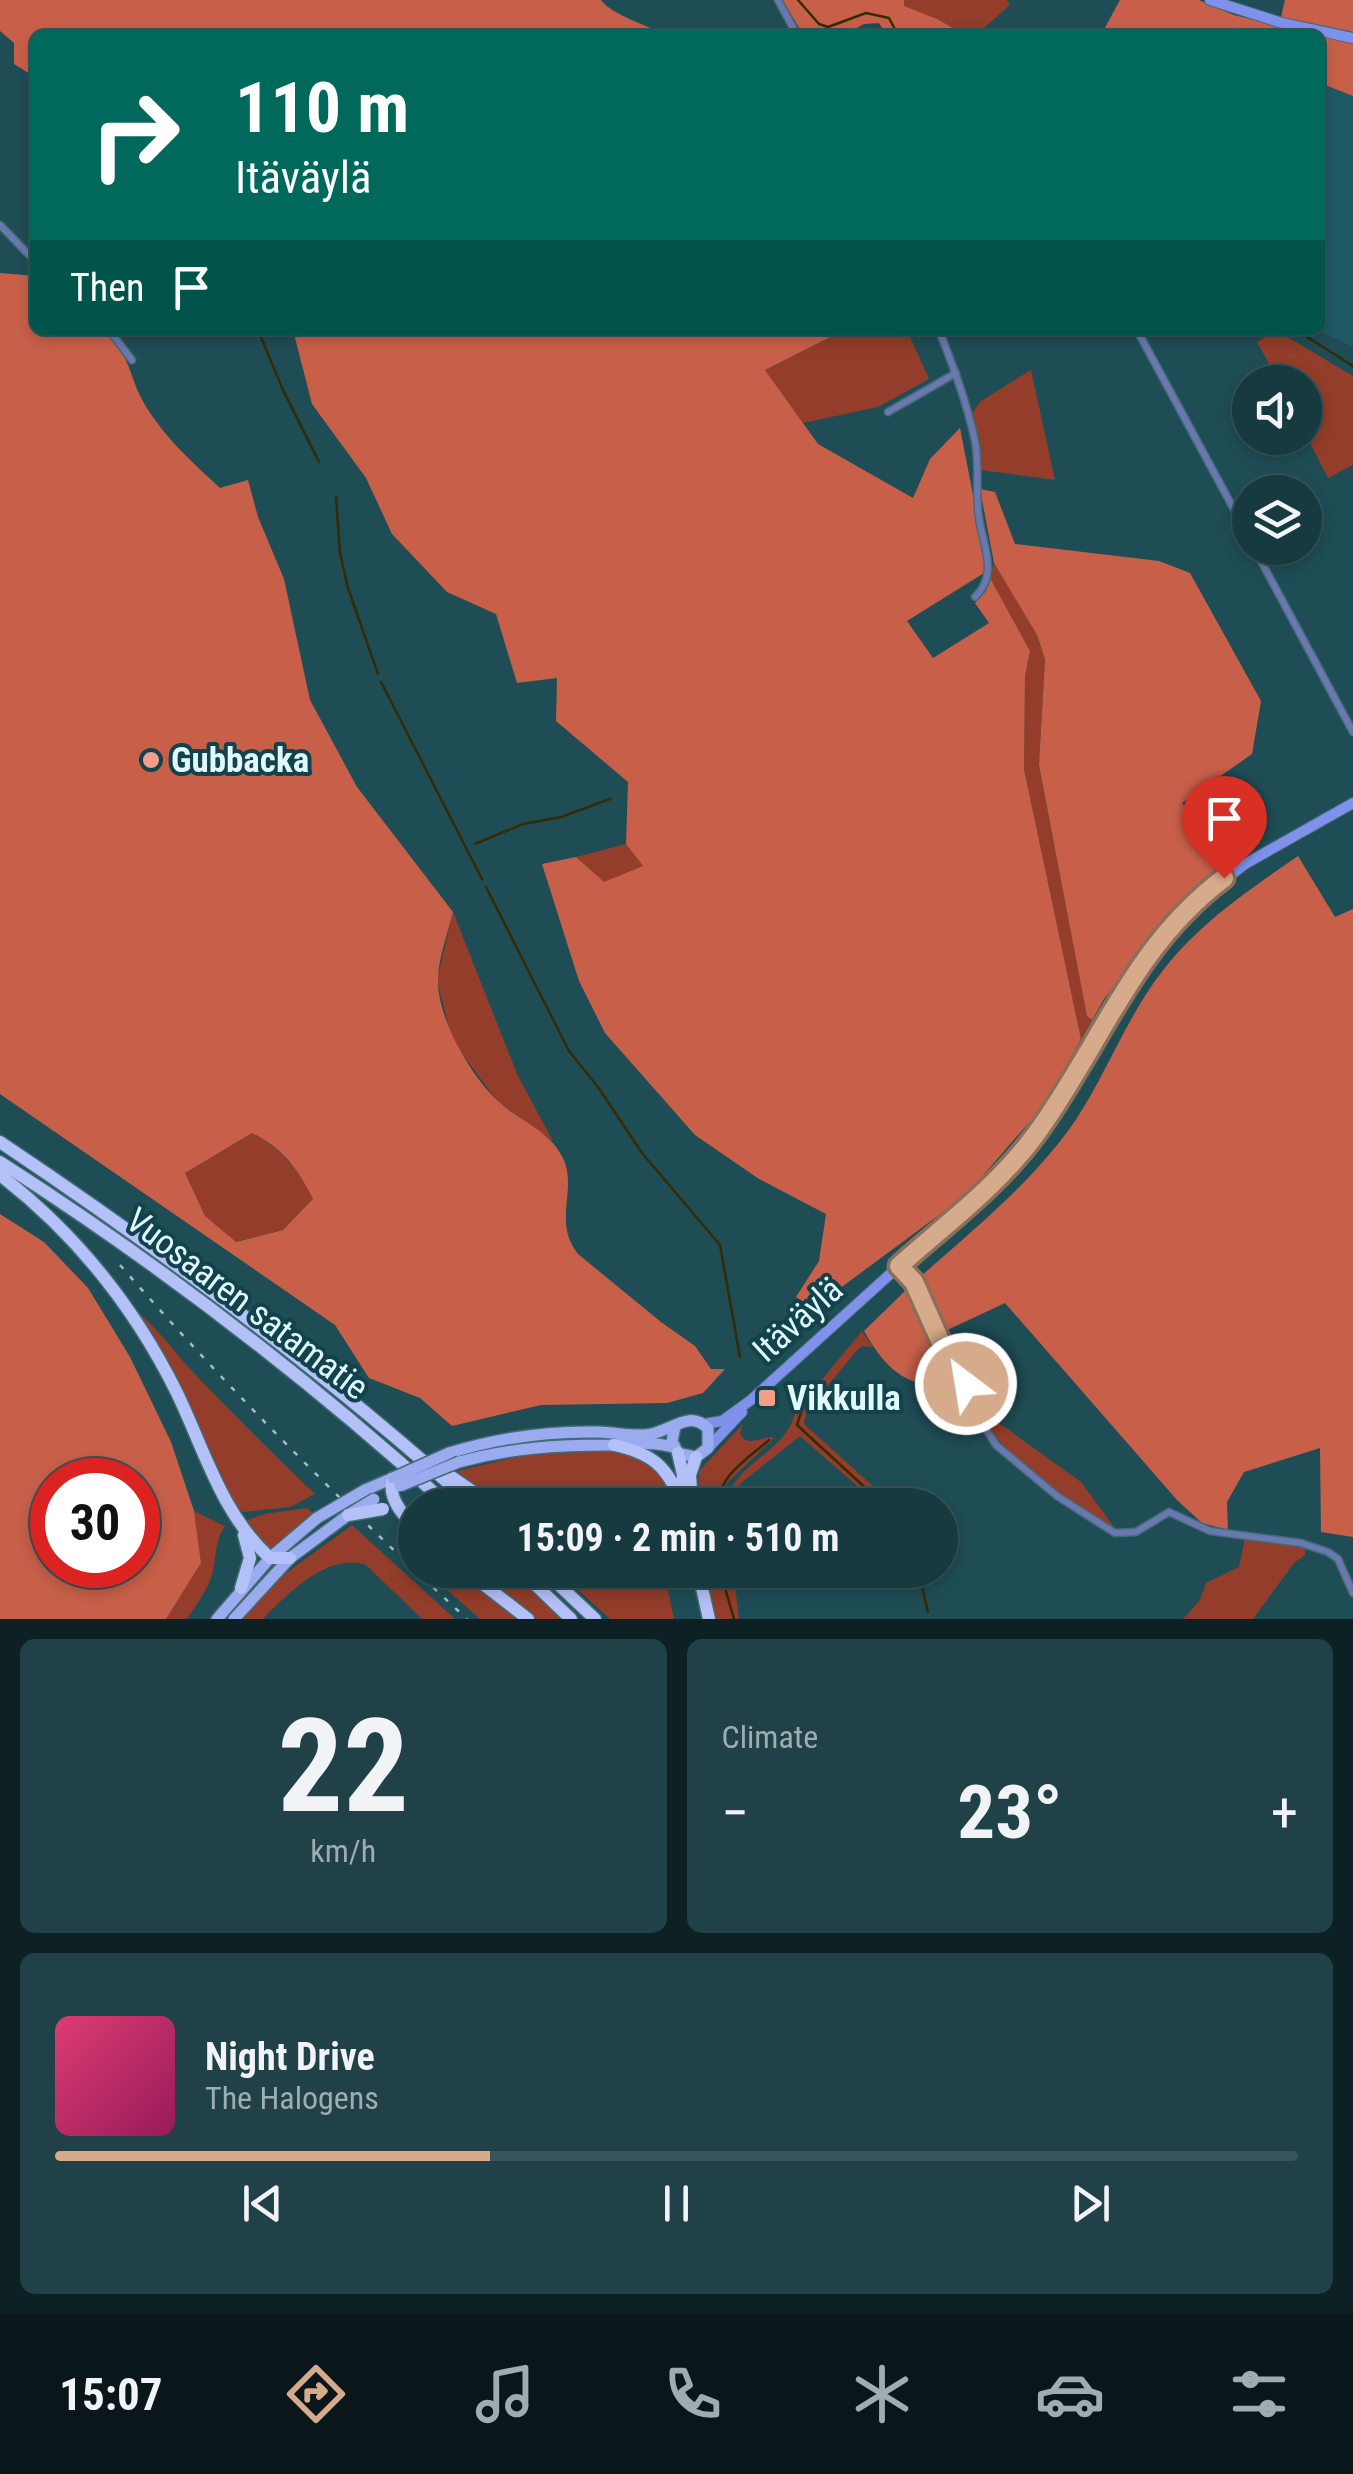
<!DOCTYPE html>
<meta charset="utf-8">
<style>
:root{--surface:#173a40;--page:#204147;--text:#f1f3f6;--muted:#9eadb1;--line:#365459;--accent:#d6ab8b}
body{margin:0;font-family:"Roboto Condensed",sans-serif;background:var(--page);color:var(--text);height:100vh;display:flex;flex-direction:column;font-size:38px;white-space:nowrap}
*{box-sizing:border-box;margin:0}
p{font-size:32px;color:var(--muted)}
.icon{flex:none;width:55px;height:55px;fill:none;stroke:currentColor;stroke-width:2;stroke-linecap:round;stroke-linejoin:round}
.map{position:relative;height:1619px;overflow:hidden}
.details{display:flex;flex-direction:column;gap:20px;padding:20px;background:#0d2023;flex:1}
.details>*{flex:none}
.guide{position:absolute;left:30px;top:30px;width:1295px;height:305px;border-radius:15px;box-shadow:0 5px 15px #0003,0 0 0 2px var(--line);background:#00695c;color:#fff;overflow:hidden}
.tools{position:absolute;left:1232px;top:365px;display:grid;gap:20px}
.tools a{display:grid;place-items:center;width:90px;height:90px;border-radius:50%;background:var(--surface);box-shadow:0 5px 15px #0003,0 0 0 2px var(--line);font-size:50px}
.speed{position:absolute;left:30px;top:1458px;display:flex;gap:20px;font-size:50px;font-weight:700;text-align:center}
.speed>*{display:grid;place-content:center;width:130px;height:130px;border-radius:50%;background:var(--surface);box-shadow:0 5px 15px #0003,0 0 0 2px var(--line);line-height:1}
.speed .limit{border:15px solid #d22;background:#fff;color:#111}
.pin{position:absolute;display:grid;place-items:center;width:85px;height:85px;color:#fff;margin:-102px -42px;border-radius:50% 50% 50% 0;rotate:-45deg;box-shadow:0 0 10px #0007}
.pin .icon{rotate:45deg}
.me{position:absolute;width:110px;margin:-55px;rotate:329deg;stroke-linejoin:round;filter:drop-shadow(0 0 8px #0008)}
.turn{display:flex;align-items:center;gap:35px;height:210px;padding:0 40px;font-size:45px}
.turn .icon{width:130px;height:130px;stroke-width:2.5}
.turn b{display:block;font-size:70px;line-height:85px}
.then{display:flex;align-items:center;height:95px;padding:0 40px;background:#0003;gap:20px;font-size:38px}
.big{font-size:75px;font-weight:700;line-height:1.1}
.details .tile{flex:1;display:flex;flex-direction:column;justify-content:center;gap:15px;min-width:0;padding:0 35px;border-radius:15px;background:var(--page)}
.details .dial{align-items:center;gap:0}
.dial b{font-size:130px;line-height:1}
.song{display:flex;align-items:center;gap:30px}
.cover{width:120px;height:120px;border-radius:15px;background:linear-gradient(135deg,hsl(340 70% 55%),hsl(330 70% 35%))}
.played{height:10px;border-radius:5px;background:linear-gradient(90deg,var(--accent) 35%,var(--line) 35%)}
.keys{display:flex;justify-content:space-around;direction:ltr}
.heat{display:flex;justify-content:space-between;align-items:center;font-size:55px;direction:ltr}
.details .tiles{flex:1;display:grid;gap:20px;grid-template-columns:1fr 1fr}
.tile:last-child{grid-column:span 2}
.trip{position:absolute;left:398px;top:1488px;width:560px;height:100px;border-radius:50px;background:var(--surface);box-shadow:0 5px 15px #0003,0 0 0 2px var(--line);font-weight:700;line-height:100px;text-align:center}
.dock{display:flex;height:160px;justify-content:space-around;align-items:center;background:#09171a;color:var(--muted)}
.dock .icon{width:70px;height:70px}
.dock .active{color:var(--accent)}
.dock b{font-size:45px;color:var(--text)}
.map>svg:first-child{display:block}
.built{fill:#1f5964}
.green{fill:#933d2a}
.forest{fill:#c86049;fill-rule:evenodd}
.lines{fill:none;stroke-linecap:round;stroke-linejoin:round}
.stream{stroke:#352b05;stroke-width:2.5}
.street-casing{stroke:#426c74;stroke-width:9}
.secondary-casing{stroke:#426c74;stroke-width:12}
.primary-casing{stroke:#426c74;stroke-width:14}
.highway-casing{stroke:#426c74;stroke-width:15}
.street{stroke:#6b77b0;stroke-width:6}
.secondary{stroke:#7f91eb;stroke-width:10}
.primary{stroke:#9babf0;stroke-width:11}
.highway{stroke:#b3c1f8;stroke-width:12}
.rail{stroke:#9ebec5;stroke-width:2.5;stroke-dasharray:5 10;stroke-linecap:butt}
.primary-bridge-casing{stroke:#426c74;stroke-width:14;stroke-linecap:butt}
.highway-bridge-casing{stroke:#426c74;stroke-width:15;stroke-linecap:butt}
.primary-bridge{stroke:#9babf0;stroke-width:11}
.highway-bridge{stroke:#b3c1f8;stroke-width:12}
.route-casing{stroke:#8b6f5a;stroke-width:25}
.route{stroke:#d6ab8b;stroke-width:18}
.poi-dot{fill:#f49e8a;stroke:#12424b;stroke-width:4}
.labels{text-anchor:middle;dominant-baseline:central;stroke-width:8;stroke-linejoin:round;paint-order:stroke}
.poi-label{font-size:35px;font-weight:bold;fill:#e0f8fe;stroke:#12424b;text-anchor:start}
.street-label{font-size:35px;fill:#e0f8fe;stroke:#12424b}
</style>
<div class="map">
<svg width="1353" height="1619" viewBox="0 0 1353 1619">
<rect width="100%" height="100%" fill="#1f4d56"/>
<path class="built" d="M1320,83L1353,96V347L1318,330Z"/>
<g class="green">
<path d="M904,0H1007L1010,5L976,35C961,35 922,13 904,6Z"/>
<path d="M844,330H907L929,379L878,407L803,423L765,370Z"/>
<path d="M1276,330L1353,376V465L1328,478L1305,433V382H1279L1257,342Z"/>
<path d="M1031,370L1055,480L980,470V441L972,413L981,401Z"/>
<path d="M994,563L1037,635L1045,659L1039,765L1087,1015L1092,1020L1081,1039L1024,769L1025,676L1030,651L990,578Z"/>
<path d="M626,844L643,866L604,883L576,857Z"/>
<path d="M453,912L518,1076L553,1141L497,1101L452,1040L437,980Z"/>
<path d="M252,1133C283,1149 298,1170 314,1200L283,1230L235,1242L205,1216L185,1173Z"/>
<path d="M133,1309C156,1325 173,1351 192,1371C232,1413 273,1454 315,1494L290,1507L244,1512L237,1509Z"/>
<path d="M862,1331L873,1347L863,1346L858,1349L806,1412L804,1424L894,1505H879L800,1436L741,1483L733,1505H727C730,1467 775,1457 791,1424C796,1415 798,1403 801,1393L820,1382Z"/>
<path d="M977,1407L1081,1482L1117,1531C1082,1510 985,1445 977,1407Z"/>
<path d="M743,1424L740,1434C749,1449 761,1435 774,1438L728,1482L722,1489L720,1505H698L699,1471Z"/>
<path d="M591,1451L632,1453L662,1472L672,1505H499L457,1471L525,1455Z"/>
<path d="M307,1508L314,1514L270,1550L245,1521L264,1514Z"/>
<path d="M194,1511L225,1526C214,1542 217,1557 212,1575C207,1591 196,1605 187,1619H166L201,1563Z"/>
<path d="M352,1525L455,1619H422L366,1565C329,1552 287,1594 263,1619H243L275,1581Z"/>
<path d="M1245,1538L1305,1547V1555L1294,1563L1253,1619H1183L1200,1600L1206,1583L1239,1567Z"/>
<path d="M425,1570H456L518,1619H480Z"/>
<path d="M474,1570H509L561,1619H536Z"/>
<path d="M556,1570L626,1576L647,1570H672L668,1590L674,1619H610Z"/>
<path d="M702,1570H733L739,1619H714Z"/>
</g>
<g class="forest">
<path d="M0,0H601C612,15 647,25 666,35H35V73L30,74L14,64V43L0,31Z"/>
<path d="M782,0H904V6L937,19L965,35H886L879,23L864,24L844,35H812L808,29H800Z"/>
<path d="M1120,0H1199L1234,15L1314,35H1101Z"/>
<path d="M1285,0H1353V32L1281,17Z"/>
<path d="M1320,36L1353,43V96L1320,83Z"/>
<path d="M0,273L35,276V330H102C133,357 127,374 145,405C165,438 192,462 220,488L248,480L258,517L284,579L310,700L357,787L453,912C448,933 438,959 438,980C437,1018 472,1078 499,1102C520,1121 550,1131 563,1158C578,1190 552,1221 578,1254L661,1322L695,1346L711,1369H725L703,1393L667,1403L541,1405L452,1426L420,1398L369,1378L335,1325L0,1094ZM252,1133C283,1148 298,1169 313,1199L283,1230L236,1242L205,1216L185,1173Z"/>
<path d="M293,330H844L765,370L818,444L913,498L930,459L960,428L986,562L984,573L907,621L933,658L989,623L975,603L986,591L990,578L1030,651L1025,676L1024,769L1081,1039L1045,1104L966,1195L812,1309L796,1297L819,1261L826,1214L759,1179L695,1135L605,1033L579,981L542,864L576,857L604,882L643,866L626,844L628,782L556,721L557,678L517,683L496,614L447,592L392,534L366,478L312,404Z"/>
<path d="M980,489L995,492L1015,544L1159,561L1190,573L1261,701L1252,754L1182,803L1229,863L1178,903L1104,999L1092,1020L1087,1016L1039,765L1045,659L1037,635L994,563Z"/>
<path d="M1298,856L1335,917L1353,909V1537L1321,1532L1320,1448L1244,1472L1227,1502L1228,1530L1202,1523L1177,1500L1005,1303L941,1333L919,1278C974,1229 1033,1182 1075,1121C1107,1073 1128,1014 1164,969C1201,922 1250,889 1298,856Z"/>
<path d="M0,1214L44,1242L88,1288L130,1357L171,1442L194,1511L201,1563L166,1619H0ZM52,1480H138V1565H52Z"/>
<path d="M906,1290L950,1383C906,1391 884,1366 864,1331Z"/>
</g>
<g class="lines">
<g class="stream">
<path d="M798,0L819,24L828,27L866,13L889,18L898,35"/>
<path d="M258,330L283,390L319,462"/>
<path d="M1296,330L1353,366"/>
<path d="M336,497L340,553L348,588L378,674"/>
<path d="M381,682L482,879"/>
<path d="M475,844L523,824L561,817L610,799"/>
<path d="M486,887L569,1051L598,1087L642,1153L720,1245L740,1357"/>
<path d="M807,1393L797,1425L884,1505"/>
<path d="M719,1505C717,1476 749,1458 769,1440"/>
<path d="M720,1570L734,1619"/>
<path d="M918,1570L928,1612"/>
</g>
<g class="street-casing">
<g id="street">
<path d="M778,0L797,35"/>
<path d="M0,225L35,261"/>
<path d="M109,330L132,360"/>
<path d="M939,330C953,366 967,403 975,441C980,466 975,493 979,518C983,546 999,574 975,597"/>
<path d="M1137,330L1250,539"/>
<path d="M888,412L956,373"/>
<path d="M1254,548L1353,732"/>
<path d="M900,1266L914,1283L947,1354L966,1384L977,1415L996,1445L1057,1496L1115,1533L1136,1532L1169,1512L1210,1531L1301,1543L1328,1552L1338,1559L1353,1593"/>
</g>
</g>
<g class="secondary-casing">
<g id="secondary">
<path d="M1210,0L1282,23L1353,38"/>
<path d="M704,1424L722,1421L751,1400L1014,1162L1054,1108L1136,970L1156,942L1190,906L1245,864L1353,803"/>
<path d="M708,1448L742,1412"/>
</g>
</g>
<g class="primary-casing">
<g id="primary">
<path d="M449,1453C498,1438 545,1431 597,1432C613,1432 629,1436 644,1435C668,1435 689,1407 708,1429V1448L696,1457L678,1453L672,1441L675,1427"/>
<path d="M459,1462C510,1448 557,1445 610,1445C631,1444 653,1441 673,1447"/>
<path d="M365,1490L393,1478"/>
<path d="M217,1619L270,1558L317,1518"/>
<path d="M234,1619L290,1558L348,1515"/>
</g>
</g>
<g class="highway-casing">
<g id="highway">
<path d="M0,1142C166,1253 325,1372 473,1505"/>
<path d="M0,1162C158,1263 309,1379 448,1505"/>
<path d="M0,1175C75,1233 135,1308 177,1393C205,1451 221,1513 270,1558H290"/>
<path d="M614,1445C651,1453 668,1466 681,1503"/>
<path d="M678,1453L683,1475L681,1500"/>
<path d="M440,1469L492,1505"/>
<path d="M393,1478C387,1497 402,1514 415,1527"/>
<path d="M692,1505L690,1475L696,1457"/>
<path d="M465,1570L528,1619"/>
<path d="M520,1570L571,1619"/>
<path d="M543,1570L595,1619"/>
<path d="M597,1570H628"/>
<path d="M698,1570L709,1619"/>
<path d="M241,1588L250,1558L244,1535"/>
</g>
</g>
<use href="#street" class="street"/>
<use href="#secondary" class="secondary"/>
<use href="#primary" class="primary"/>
<use href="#highway" class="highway"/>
<path class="rail" d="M120,1265C231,1392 343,1504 467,1619"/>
<g class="primary-bridge-casing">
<g id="primary-bridge">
<path d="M393,1478L449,1453"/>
<path d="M400,1486L459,1462"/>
<path d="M351,1513L374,1499"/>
<path d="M317,1518L365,1490"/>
</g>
</g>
<g class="highway-bridge-casing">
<path id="highway-bridge" d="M348,1515L383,1509"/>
</g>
<use href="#primary-bridge" class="primary-bridge"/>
<use href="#highway-bridge" class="highway-bridge"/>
</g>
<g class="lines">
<g class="route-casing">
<path id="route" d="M966,1384L946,1354L914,1282L899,1266C946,1224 999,1185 1036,1134C1101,1045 1132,947 1224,878"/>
</g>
<use href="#route" class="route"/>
</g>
<g class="poi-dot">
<circle cx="151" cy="760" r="10"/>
<rect x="757" y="1388" width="20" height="20" rx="5"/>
</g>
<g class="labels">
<g class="poi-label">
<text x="171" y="760">Gubbacka</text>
<text x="787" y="1398">Vikkulla</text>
</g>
<g class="street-label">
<text transform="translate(247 1304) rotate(37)">Vuosaaren satamatie</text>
<text transform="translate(798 1320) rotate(-42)">Itäväylä</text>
</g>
</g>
</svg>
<div class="tools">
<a><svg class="icon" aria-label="sound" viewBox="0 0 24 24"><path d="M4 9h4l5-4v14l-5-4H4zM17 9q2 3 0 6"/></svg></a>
<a><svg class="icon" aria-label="layers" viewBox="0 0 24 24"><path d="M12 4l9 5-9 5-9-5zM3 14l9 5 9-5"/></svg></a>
</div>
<div class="speed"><div class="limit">30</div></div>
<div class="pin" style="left:1224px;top:878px;background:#d93025"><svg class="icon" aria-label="arrive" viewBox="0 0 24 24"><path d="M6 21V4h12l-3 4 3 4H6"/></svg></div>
<svg class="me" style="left:966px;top:1384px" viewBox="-20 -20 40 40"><circle r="17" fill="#d6ab8b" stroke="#fff" stroke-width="3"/><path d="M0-11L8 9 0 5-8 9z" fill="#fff"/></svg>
<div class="trip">15:09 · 2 min · 510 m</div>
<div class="guide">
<div class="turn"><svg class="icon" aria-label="right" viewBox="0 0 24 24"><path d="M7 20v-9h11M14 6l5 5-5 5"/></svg><div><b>110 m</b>Itäväylä</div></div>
<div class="then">Then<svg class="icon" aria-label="arrive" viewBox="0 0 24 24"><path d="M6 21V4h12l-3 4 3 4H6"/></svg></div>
</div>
</div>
<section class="details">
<div class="tiles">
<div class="tile dial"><b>22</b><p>km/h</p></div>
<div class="tile"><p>Climate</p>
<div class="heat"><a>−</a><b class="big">23°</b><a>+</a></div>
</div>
<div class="tile">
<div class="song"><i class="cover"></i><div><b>Night Drive</b><p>The Halogens</p></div></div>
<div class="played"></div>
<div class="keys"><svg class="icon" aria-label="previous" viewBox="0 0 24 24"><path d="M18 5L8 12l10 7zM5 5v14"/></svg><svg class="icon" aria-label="pause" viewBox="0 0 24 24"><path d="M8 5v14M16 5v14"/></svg><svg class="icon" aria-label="next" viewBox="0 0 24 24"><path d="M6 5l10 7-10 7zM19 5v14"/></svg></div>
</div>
</div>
</section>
<nav class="dock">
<b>15:07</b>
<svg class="icon active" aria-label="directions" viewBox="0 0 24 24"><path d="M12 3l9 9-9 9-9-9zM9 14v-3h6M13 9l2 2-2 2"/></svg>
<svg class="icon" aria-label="music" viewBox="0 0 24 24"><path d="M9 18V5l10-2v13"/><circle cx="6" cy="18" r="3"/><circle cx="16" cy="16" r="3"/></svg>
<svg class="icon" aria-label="phone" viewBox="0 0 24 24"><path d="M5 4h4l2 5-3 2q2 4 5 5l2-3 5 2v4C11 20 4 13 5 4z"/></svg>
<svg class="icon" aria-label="climate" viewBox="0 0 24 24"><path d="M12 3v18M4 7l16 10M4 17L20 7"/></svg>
<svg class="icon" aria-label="car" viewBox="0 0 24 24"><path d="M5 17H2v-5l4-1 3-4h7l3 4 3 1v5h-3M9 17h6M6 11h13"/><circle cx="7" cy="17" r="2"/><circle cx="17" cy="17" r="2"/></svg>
<svg class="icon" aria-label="filters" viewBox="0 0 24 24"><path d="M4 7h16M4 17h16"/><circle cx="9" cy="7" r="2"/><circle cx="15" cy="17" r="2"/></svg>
</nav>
